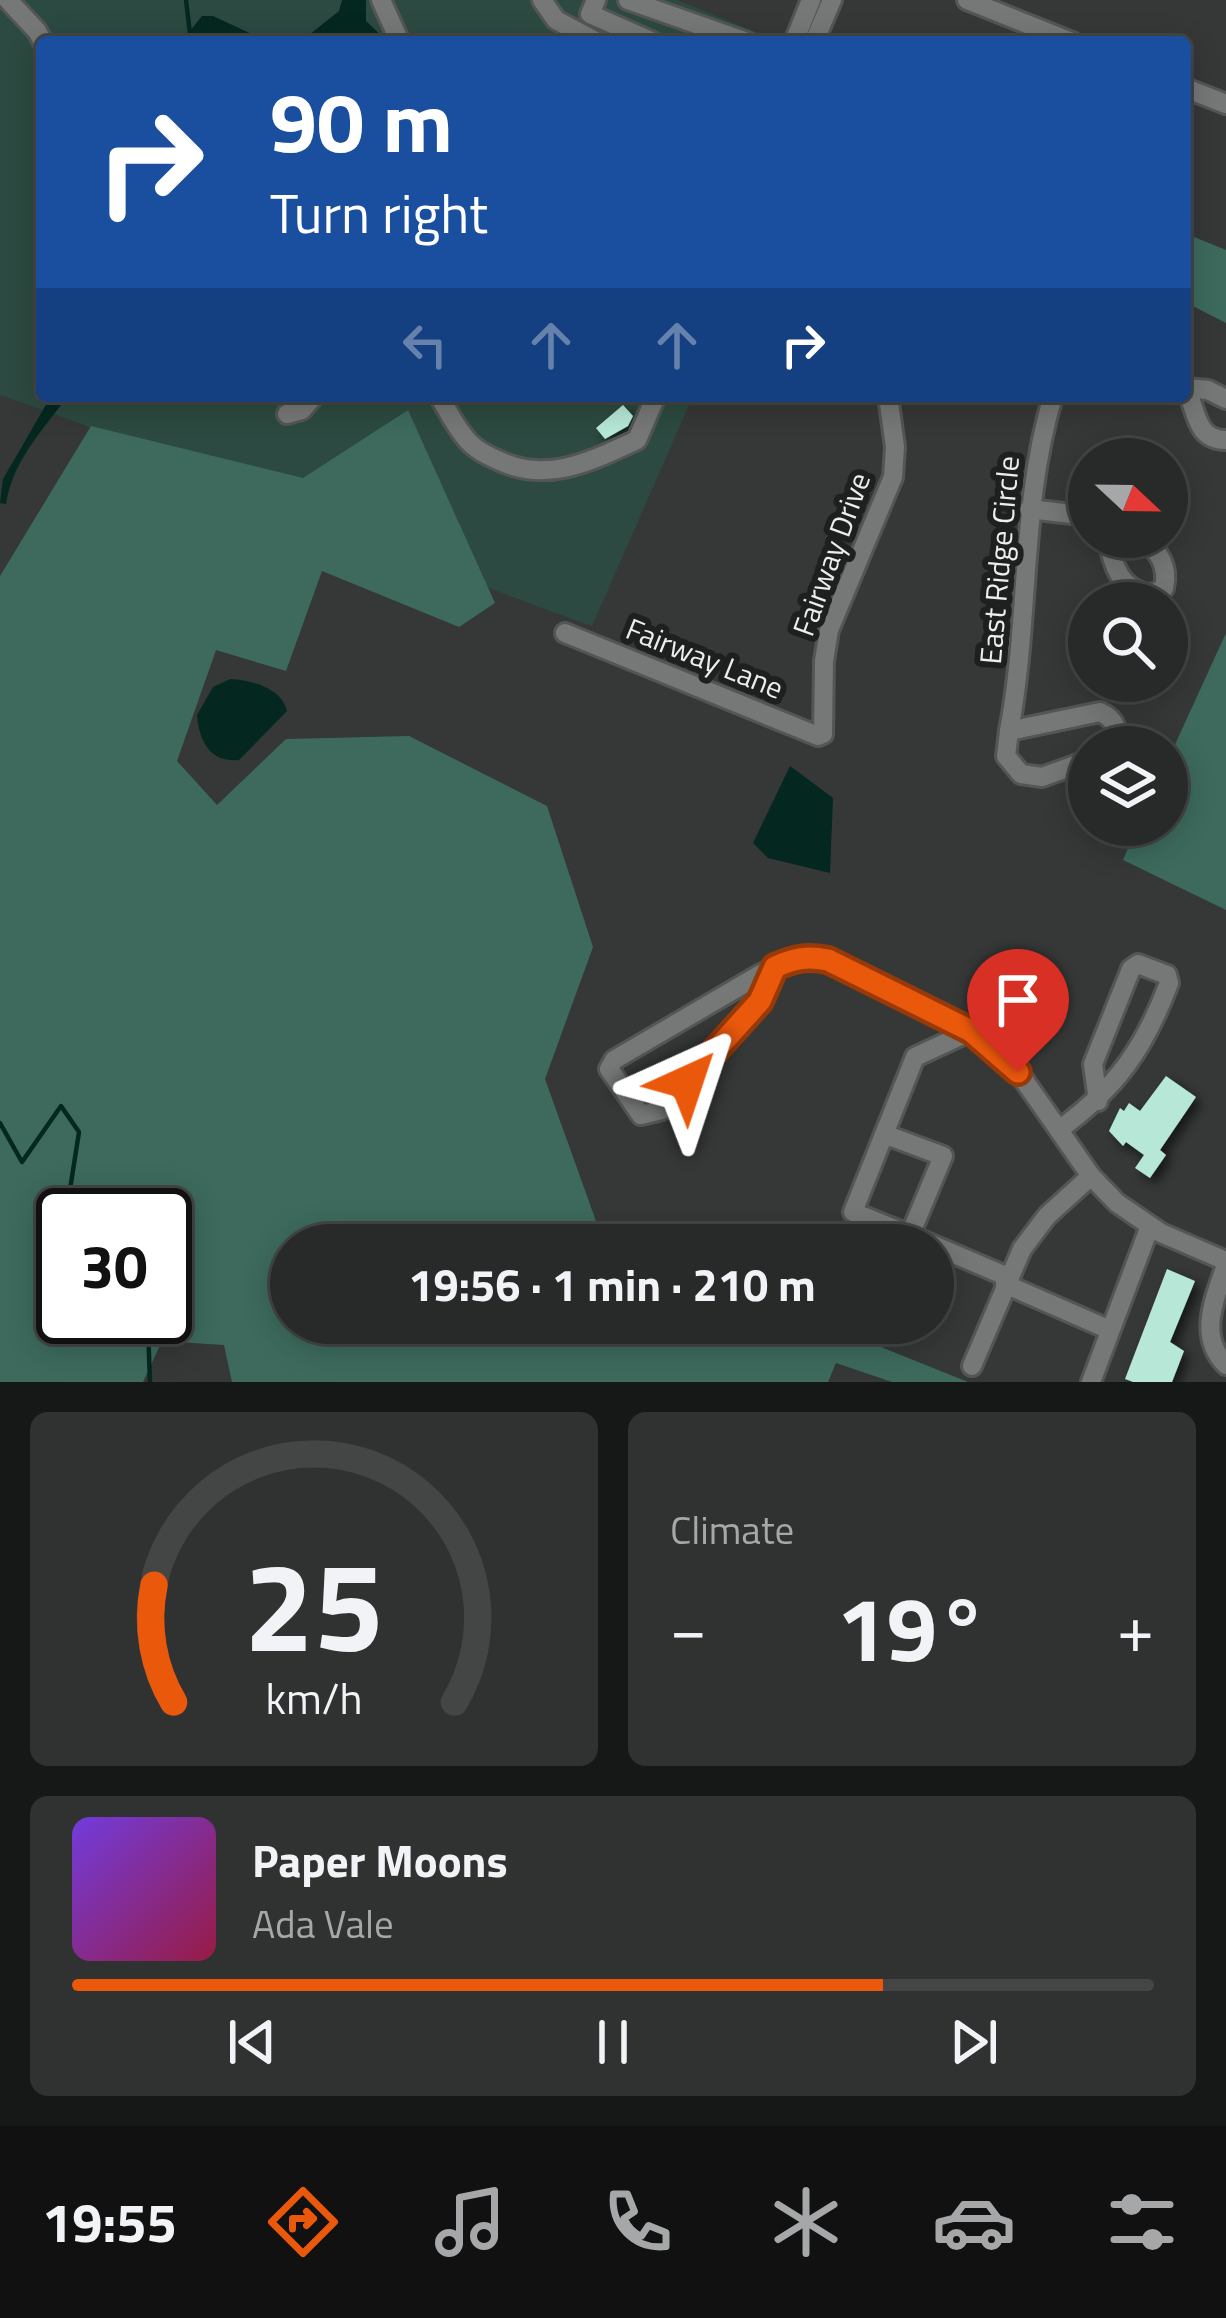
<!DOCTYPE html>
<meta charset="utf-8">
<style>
:root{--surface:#282a29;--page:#303231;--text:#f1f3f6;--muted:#a5a7a8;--line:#444646;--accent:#ea580c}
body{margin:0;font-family:"Titillium Web",sans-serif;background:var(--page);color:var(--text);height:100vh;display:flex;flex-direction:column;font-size:45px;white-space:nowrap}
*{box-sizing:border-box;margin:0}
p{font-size:39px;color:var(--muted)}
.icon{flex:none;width:66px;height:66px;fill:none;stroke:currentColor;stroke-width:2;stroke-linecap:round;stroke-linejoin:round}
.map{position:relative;height:1382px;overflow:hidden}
.drawer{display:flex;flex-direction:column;gap:30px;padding:30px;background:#161717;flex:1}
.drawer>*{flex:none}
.banner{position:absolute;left:36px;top:36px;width:1155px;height:366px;border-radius:12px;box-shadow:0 6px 30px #0003,0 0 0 3px var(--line);background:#1a4fa0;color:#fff;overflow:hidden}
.needle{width:78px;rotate:112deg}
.tools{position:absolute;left:1068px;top:438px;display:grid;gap:24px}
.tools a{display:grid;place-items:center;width:120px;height:120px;border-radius:50%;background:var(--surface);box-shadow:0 6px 30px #0003,0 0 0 3px var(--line);font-size:60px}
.speed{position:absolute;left:36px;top:1188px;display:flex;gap:24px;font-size:60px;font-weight:700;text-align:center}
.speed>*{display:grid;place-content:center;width:156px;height:156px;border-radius:50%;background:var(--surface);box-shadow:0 6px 30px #0003,0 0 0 3px var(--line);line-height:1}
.speed .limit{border:6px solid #111;border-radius:18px;background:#fff;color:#111}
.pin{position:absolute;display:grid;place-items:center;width:102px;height:102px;color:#fff;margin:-123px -51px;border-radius:50% 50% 50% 0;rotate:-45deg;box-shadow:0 0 12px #0007}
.pin .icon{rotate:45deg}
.me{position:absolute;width:132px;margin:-66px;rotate:42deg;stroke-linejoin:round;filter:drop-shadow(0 0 9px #0008)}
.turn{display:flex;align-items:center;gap:42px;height:252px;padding:0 36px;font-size:54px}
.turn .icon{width:156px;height:156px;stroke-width:2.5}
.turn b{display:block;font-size:84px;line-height:102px}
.lanes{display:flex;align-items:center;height:114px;padding:0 36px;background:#0003;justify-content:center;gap:60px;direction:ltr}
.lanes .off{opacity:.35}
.big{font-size:90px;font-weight:700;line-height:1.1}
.drawer .card{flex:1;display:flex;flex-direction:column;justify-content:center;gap:18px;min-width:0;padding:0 42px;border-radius:18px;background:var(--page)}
.drawer .dial{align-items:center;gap:0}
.dial svg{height:312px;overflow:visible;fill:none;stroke:var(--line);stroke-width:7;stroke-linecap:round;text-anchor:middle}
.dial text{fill:var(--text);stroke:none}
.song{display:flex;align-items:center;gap:36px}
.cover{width:144px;height:144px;border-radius:18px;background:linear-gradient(135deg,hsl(260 70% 55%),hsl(340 70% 35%))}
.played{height:12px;border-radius:6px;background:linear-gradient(90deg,var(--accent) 75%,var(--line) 75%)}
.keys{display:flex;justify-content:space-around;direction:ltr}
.heat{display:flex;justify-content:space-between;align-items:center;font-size:66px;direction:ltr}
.drawer .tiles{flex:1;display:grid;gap:30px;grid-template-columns:1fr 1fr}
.card:last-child{grid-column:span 2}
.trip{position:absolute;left:270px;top:1224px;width:684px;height:120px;border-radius:60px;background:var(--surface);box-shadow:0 6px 30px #0003,0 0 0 3px var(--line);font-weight:700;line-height:120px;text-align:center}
.tab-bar{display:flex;height:192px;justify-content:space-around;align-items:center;background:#101110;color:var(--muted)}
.tab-bar .icon{width:84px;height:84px}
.tab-bar .on{color:var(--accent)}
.tab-bar b{font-size:54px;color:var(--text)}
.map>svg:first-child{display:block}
.green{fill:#2c4a41}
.forest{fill:#3d6a5d;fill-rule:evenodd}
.water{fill:#042820}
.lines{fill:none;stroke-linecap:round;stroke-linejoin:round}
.stream{stroke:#042820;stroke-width:4.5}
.building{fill:#b6e7d7;filter:url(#shadow)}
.minor-casing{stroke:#535655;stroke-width:24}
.minor{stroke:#757877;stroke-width:18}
.route-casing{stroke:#983908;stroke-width:30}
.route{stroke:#ea580c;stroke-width:21}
.labels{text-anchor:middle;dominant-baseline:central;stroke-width:12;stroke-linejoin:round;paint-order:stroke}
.street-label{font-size:30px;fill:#eceeed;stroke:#1e1f1f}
</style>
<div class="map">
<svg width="1226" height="1382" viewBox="0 0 1226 1382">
<defs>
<filter id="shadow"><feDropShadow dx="5.5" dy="5.5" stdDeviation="6" flood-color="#0009"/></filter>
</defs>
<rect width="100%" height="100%" fill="#353837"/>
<path class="green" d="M0,0H677L781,42H42V396H693L592,626C392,556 201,463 0,395Z"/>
<g class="forest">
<path d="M1194,237L1226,250V323L1185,302V257Z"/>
<path d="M408,410L495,603L459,627L322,571L286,671L216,650L177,761L217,805L286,739L409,736L547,806L593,947L545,1079L601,1235L626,1245H291V1323H821L968,1382H892L836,1363L828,1382H232L224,1345L162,1341L143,1382H0V576L91,426L303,478ZM63,1215H165V1317H63Z"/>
<path d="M1226,633V910L1123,860L1138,825H1167V762Z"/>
</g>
<g class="water">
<path d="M342,0H366V21L388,42H300L339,11Z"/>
<path d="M202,16H213L269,42H181Z"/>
<path d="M51,396H68C43,430 13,460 6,504L0,503L3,479Z"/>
<path d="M230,679C252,680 281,688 287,711L239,760C210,763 199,741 197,715L213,687Z"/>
<path d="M790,766L833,798L830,873L768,858L753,843Z"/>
</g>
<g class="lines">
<g class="stream">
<path d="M186,0L191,42"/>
<path d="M0,1123L22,1162L61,1106L79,1132L66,1215"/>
<path d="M141,1317L148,1327L150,1382"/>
</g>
</g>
<g class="building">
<path d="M623,405L633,416L628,426L605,439L596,428Z"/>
<path d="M1166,1076L1196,1097L1160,1150L1166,1155L1150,1178L1135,1168L1144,1155L1126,1142L1123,1146L1109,1131L1120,1108L1124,1111L1129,1103L1140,1111Z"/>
<path d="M1167,1269L1195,1281L1170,1342L1184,1351L1172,1382H1133L1125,1379Z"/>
</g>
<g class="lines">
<g class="minor-casing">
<g id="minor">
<path d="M8,0L37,31L43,42"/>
<path d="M381,0L400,42"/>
<path d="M542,0L556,20L597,42"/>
<path d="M596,0L590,14L653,42"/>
<path d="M628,0L747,42"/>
<path d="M967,0L1072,42"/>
<path d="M794,42L811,0"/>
<path d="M814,42L832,0"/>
<path d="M1185,88L1226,104"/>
<path d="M1185,386C1197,408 1194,440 1226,440"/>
<path d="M1187,388L1208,390L1226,399"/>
<path d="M439,396C447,409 454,424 464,436C473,449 488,456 502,462C550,483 593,460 637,440L656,396"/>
<path d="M287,414L302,410L314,396"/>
<path d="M1029,509L1089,516"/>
<path d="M1108,537C1112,565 1120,590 1151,595L1164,588C1169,565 1158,549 1139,537"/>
<path d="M565,633L818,736L823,734L824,661L829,630L893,477L895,447L888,396"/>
<path d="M1009,731C1030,619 1020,506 1053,396"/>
<path d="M1089,760L1042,777L1021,774L1006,756L1009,731L1100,712C1116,719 1121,732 1111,747"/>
<path d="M775,967L759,1001L662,1110L641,1115L609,1069L614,1060L759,975L796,958L828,960L971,1031L1019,1073L1091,1176L1117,1203L1161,1233L1226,1261"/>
<path d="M1060,1129C1117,1087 1144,1049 1169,983L1167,975L1138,964L1131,969L1093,1064L1098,1101"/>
<path d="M884,1134L943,1156L910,1235L853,1212L915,1057L971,1031"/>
<path d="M910,1235L1008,1277"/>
<path d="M1226,1265C1215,1298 1197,1336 1226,1365"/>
<path d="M1005,1284L1110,1330"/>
<path d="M972,1366L1022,1249L1047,1216L1091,1176"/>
<path d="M1091,1382L1150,1226"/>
</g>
</g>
<use href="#minor" class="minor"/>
</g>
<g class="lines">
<g class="route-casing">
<path id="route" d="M687,1082L760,1001L775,967C795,958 807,956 828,960L971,1031L1018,1072"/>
</g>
<use href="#route" class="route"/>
</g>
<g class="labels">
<g class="street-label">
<text transform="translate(831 554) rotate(-70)">Fairway Drive</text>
<text transform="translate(999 560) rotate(-85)">East Ridge Circle</text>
<text transform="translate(705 658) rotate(22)">Fairway Lane</text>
</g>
</g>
</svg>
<div class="tools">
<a><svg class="needle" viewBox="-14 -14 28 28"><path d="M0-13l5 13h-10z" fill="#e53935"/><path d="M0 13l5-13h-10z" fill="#a5a7a8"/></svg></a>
<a><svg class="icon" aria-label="search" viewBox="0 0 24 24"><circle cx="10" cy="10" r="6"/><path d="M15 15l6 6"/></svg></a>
<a><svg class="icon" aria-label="layers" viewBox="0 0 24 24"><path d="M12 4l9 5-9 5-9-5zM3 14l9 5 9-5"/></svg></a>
</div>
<div class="speed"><div class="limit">30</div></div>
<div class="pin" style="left:1018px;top:1072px;background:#d93025"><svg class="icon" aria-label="arrive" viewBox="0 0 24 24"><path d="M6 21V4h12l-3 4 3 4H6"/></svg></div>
<svg class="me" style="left:687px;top:1082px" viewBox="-20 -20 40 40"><path d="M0-17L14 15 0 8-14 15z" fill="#ea580c" stroke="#fff" stroke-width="4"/></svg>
<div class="trip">19:56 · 1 min · 210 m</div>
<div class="banner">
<div class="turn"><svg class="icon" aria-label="right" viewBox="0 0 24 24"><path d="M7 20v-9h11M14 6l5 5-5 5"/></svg><div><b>90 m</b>Turn right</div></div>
<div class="lanes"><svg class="icon off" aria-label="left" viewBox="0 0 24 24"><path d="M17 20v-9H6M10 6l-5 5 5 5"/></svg><svg class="icon off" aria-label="ahead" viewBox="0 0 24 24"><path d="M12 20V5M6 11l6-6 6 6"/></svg><svg class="icon off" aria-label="ahead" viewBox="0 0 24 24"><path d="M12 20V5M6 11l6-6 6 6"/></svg><svg class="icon" aria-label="right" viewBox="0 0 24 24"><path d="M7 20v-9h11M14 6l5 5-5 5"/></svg></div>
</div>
</div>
<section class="drawer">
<div class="tiles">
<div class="card dial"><svg viewBox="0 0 100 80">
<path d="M14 69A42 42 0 1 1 86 69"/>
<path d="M14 69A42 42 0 0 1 9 39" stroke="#ea580c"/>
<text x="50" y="56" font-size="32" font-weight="700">25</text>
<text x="50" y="72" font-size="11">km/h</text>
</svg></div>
<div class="card"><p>Climate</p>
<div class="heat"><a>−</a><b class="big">19°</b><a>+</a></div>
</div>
<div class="card">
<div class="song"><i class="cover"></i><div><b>Paper Moons</b><p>Ada Vale</p></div></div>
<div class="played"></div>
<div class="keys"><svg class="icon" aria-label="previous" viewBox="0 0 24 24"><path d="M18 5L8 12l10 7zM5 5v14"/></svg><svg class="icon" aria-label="pause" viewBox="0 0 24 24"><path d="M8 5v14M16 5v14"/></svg><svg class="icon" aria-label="next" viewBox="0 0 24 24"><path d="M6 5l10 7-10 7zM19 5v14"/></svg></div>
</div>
</div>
</section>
<nav class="tab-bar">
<b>19:55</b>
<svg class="icon on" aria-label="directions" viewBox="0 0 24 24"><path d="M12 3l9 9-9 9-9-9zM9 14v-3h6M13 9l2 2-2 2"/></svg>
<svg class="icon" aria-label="music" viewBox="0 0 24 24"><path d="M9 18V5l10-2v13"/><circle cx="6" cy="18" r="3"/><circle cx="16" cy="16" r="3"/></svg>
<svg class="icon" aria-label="phone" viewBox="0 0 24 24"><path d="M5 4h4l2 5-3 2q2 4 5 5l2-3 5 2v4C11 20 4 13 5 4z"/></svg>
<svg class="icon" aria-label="climate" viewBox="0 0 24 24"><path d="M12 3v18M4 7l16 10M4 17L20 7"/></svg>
<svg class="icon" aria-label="car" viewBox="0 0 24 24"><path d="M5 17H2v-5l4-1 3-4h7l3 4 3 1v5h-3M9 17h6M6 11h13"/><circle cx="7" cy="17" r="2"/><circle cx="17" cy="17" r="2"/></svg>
<svg class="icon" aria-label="filters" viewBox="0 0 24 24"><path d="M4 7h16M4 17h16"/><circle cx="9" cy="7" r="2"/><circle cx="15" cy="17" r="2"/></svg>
</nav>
